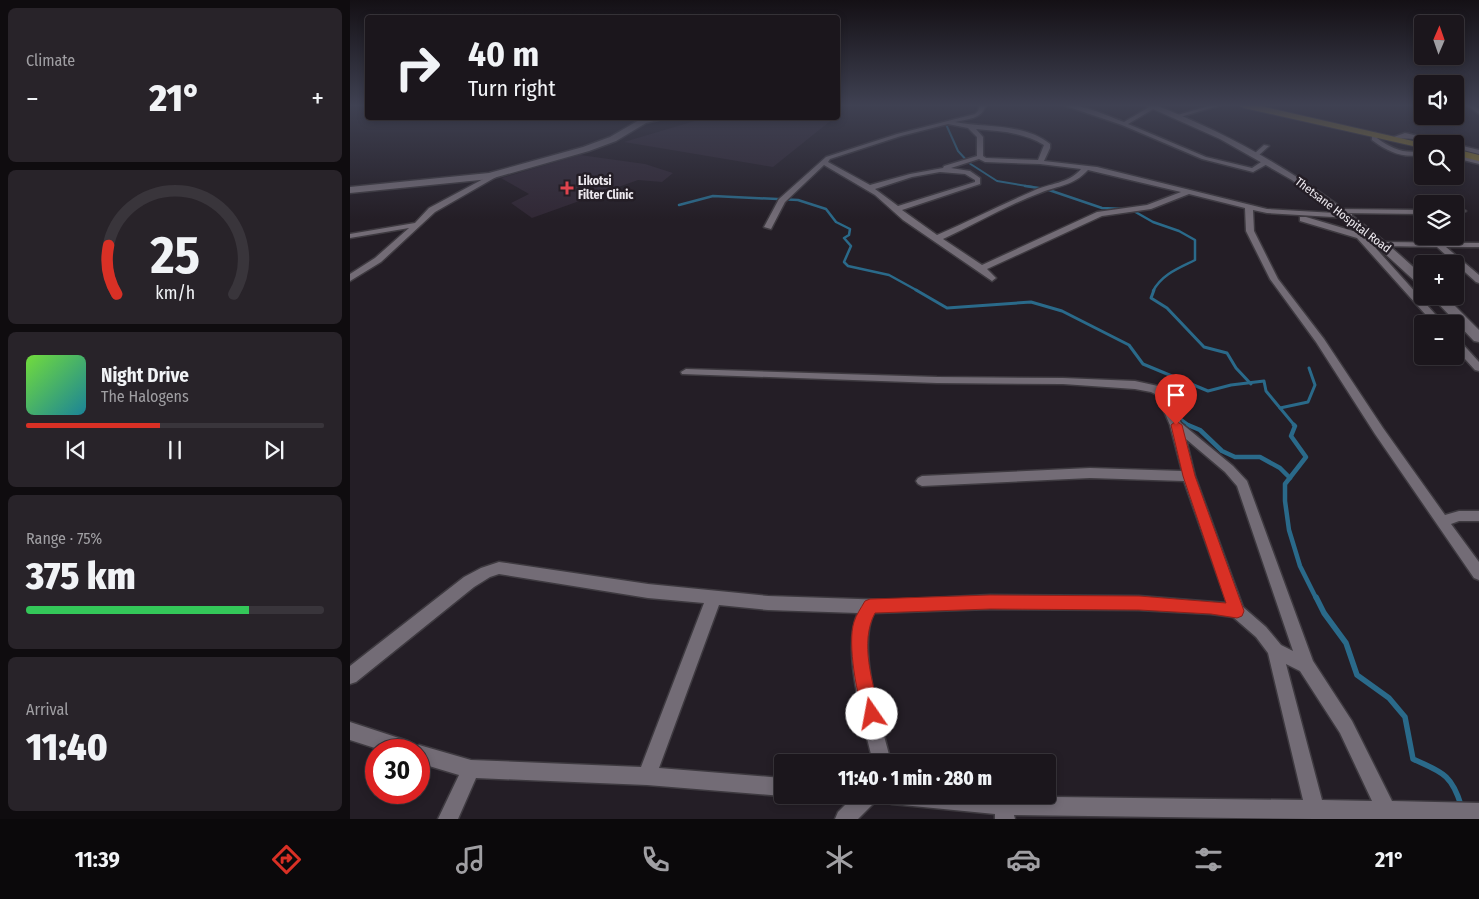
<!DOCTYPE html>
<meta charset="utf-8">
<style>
:root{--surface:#1b161c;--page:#282329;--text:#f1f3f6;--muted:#a09fa3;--line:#39353b;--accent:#d93025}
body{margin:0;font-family:"Fira Sans Condensed",sans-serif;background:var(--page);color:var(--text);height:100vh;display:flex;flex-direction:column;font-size:19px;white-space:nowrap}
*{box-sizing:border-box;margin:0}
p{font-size:16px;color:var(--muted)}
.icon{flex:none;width:28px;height:28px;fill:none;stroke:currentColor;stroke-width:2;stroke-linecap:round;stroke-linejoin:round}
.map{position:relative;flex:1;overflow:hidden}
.details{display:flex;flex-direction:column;gap:8px;padding:8px;background:#0f0c0f;width:350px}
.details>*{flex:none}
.banner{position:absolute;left:15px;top:15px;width:475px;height:105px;border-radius:5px;box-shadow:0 2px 8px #0003,0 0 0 1px var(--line);background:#1b161c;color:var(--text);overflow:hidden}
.needle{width:32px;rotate:2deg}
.controls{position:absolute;left:1064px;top:15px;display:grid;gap:10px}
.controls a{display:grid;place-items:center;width:50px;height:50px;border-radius:5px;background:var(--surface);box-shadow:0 2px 8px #0003,0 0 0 1px var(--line);font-size:25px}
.speed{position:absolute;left:15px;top:739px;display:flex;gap:10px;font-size:25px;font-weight:700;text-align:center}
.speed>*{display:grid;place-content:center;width:65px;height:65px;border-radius:50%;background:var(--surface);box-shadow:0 2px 8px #0003,0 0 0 1px var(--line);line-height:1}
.speed .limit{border:8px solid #d22;background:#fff;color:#111}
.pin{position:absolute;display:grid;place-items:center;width:42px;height:42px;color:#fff;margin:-51px -21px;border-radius:50% 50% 50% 0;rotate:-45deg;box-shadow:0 0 5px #0007}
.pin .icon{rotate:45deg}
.me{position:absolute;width:55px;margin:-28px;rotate:348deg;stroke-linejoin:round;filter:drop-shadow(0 0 4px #0008)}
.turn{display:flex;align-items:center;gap:18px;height:105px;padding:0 20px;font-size:22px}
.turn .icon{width:65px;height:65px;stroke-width:2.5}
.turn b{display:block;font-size:35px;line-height:42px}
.big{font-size:38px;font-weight:800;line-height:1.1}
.details .widget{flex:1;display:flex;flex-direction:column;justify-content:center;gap:8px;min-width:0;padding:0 18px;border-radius:8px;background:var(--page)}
.details .dial{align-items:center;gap:0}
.dial svg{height:130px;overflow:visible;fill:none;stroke:var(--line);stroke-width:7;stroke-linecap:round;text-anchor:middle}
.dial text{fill:var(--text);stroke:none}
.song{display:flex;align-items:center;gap:15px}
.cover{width:60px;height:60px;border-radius:8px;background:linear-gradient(135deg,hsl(100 70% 55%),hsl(190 70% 35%))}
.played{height:5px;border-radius:2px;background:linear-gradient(90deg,var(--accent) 45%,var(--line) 45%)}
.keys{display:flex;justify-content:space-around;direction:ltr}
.heat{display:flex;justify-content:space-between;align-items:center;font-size:28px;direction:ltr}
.charge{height:8px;border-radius:4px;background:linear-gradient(90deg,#34c759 75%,var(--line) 0)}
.trip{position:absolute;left:424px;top:754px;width:282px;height:50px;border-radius:5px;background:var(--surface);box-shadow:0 2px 8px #0003,0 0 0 1px var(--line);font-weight:800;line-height:50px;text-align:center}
.menu{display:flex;height:80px;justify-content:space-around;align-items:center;background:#0b090b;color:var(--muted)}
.menu .icon{width:35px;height:35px}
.menu .current{color:var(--accent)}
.menu b{font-size:22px;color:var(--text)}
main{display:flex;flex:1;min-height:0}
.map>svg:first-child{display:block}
.built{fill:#312835}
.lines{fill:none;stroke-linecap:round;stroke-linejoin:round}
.stream-far4{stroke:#2a6a8a;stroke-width:2}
.stream-far3{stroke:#2a6a8a;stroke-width:2.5}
.stream-far2{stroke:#2a6a8a;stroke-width:3}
.stream-far1{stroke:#2a6a8a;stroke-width:4.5}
.stream{stroke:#2a6a8a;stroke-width:5.5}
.street-casing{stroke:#3e3a40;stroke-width:3}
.secondary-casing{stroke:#3e3a40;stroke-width:3}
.primary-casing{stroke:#3e3a40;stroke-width:2}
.street{fill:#736c76;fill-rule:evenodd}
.secondary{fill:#736c76;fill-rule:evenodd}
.primary{fill:#897730;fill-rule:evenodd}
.route{fill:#d93025;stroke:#8d1f18}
.health-dot{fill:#e0444e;stroke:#241e26;stroke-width:2}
.labels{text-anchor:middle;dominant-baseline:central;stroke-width:5;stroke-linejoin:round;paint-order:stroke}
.far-poi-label{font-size:12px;font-weight:bold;fill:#ede9ef;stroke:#241e26;text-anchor:start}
.far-street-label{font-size:12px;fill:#ede9ef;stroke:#241e26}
</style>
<main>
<section class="details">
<div class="widget"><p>Climate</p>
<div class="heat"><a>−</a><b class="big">21°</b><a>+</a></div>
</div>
<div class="widget dial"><svg viewBox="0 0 100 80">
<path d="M14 69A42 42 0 1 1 86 69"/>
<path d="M14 69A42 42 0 0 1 9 39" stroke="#d93025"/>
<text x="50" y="56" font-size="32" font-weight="700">25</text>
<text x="50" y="72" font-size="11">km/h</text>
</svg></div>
<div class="widget">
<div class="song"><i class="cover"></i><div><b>Night Drive</b><p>The Halogens</p></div></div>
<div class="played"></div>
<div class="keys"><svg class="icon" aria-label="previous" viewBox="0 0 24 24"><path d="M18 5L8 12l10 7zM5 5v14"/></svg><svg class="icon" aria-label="pause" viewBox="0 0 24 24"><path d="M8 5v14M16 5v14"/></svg><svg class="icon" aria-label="next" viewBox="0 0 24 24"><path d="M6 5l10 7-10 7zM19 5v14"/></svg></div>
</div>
<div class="widget"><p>Range · 75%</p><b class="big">375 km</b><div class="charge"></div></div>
<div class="widget"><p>Arrival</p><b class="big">11:40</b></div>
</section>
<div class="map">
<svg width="1129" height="819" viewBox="0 0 1129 819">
<rect width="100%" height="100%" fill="#241e26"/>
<g class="built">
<path d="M355,118H484L423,167L274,142Z"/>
<path d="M230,155L295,164L323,173L312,182L288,180L182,218L161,203L179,194L151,178Z"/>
</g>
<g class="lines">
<path class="stream-far4" d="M595,122L608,151L619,163L647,181L683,187"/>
<g class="stream-far3">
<path d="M675,186L696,189L752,208L775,209"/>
<path d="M329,205L363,196L448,200L476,209L486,222L500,229L499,235L494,238L501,246L494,262L498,266L539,275L568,291"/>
<path d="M782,210L803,222L829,231L845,240V260C829,268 812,274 803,291"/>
</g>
<g class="stream-far2">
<path d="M566,290L597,308L681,302L712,311L779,345L793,364L858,391L881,385L914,381L916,391L945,426"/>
<path d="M804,290L801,298L817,308L854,347L877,353L886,368L901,384"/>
<path d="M930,408L958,402L965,385L959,368"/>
<path d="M824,414L840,426"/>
</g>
<g class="stream-far1">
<path d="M838,425L850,430L872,451L885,457H910L930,468L940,478"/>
<path d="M944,425L945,426L941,436L956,457L935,484V501L939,530L950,566L966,598"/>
</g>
<path class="stream" d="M966,597L974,613L996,643L1007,675L1039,698L1055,717L1063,759C1091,772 1101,773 1111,805"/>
<g class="street-casing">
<g id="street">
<path d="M630,105H636C632,119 618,119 605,122C635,128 675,123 700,144V148L694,161L747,167L917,209L1002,214V218H999L917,213L903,210L904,231L928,279L974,339L1033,428L1095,515L1109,511H1129V521H1109L1101,524L1129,562V580L1124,578L1025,434L966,342L920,279L896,231L895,208L839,194L801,209L752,216L637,269L646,278L642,281L553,220L525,195L474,165L435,202L421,229L414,227L429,199L476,157L547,134L625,114L628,111ZM598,124L618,128L627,137V156L594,166L593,168L560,174L520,185L478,162L480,159L551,136ZM626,129C649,131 673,132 694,145L688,160L636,158L633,156V137ZM629,159L635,162L690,164L731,169C718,184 700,183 683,191C651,205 619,221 587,235L552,210L630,184V178L620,171L601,168ZM738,170L831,192L797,205L747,212L632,265L593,239C625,224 657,205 690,193C710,185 723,186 738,170ZM590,172L615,174L625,180V182L548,206L525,189L562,177Z"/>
<path d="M713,105C734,104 755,115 774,122L801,106H805V108L778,124L856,157L902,168L911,162L918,160L921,162L903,172L852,159L772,125Z"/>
<path d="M862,105H871L827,118L824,116Z"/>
<path d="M1117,105H1123L1129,109V114Z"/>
<path d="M1022,133H1026L1027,138C1042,149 1054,154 1072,151V155C1052,158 1038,152 1022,140Z"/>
<path d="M1055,133L1096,142L1099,144C1080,144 1062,135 1044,140L1041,138Z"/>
<path d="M1105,144L1129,150V154L1105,148Z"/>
<path d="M914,145L919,146L909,155H905V153Z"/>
<path d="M1105,154L1129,160V164L1105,158Z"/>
<path d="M138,175L146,177L85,212L31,262L0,281V274L25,258L59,228L0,238V234L65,223L79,208L137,177Z"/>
<path d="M988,209L1072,210V214L991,213L987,211Z"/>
<path d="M1105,209H1112L1116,211L1112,213H1105Z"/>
<path d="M950,217H956L1013,234L1094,324H1084L1007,238L950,221Z"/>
<path d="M1031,242L1129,243V247H1096L1129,275V283L1126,282L1087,247L1034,246H1031Z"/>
<path d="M1105,339L1109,340L1129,362V371L1125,370L1105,348Z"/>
<path d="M336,369L587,377L713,378L785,381L808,386L815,390L831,423L883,466L897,481L963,661L1002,721L1042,801L1129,803V819H964L664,815L665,819H645V814L542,804L535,802L533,795L953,800L918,653L906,637L883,617L861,614L789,610L640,609L524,613C506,647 532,725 541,762H523C514,724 491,649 508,613L418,610L369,605L309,768L432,778V795H435L432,796L297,785L126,778L108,819H88L109,775L69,763V750H31L0,740V722L58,741L64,744L65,747L69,745L121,760L291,767L354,603L298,598L149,574L140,577L124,587L6,682L0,684V666L114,577L131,568L149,562L298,584L418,596L538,600L640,595L789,596L877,603L834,481L740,478L572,486L568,484L566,481L568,478L572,476L740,468L832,471L820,425L807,395L801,392L785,389L713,384L587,383L332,374L331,372ZM836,439L875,472L887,486L943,651L931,645L916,627L893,607L845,476ZM936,664L950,671L990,733L1022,801L972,800Z"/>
<path d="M505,795H527L525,802L508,819H485L488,812Z"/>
</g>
</g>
<g class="secondary-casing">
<g id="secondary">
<path d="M794,105H805C906,144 993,201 1072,275V285L1068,284L1008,229L942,180L870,139Z"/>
<path d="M300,118H316L296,123L266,141L239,151L140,179L0,193V187L139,173L233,147L260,137L291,119Z"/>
<path d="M1081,296H1095L1129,330V342L1124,341Z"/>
</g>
</g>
<g class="primary-casing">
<g id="primary">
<path d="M889,105H906L1076,144H1072V148L894,108Z"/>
<path d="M1105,149L1129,155V161L1105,155Z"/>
</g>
</g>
<use href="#street" class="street"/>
<use href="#secondary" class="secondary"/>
<use href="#primary" class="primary"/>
</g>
<linearGradient id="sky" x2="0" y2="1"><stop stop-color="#141015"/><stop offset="0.48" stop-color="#3f4152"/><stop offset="1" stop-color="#3f4152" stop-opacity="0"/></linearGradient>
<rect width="1129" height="219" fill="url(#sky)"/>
<path class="route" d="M826,421L832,425L845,476L894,611L892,616L887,618L861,614L789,610L640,609L525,613C509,643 523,682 530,714L528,720L522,722L516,720C507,699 497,643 504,622C506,615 511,608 515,601L520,599L640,595L789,596L876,603L833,476L821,425Z"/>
<path class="health-dot" d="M214.5 180.5h5v5h5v5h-5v5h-5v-5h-5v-5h5z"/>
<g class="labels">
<g class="far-poi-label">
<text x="228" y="181">Likotsi<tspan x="228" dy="14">Filter Clinic</tspan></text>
</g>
<g class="far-street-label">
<text transform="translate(993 215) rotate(37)">Thetsane Hospital Road</text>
</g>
</g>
</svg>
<div class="controls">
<a><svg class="needle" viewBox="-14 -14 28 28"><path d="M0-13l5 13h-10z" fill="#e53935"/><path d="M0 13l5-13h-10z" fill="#a09fa3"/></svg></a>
<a><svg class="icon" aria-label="sound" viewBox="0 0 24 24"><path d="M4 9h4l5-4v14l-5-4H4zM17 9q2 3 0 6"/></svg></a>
<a><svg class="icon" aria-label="search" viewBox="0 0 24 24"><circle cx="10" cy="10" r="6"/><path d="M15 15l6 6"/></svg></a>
<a><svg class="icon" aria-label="layers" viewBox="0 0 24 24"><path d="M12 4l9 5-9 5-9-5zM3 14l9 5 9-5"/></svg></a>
<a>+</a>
<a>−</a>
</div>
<div class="speed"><div class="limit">30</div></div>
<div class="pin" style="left:826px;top:425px;background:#d93025"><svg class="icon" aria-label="arrive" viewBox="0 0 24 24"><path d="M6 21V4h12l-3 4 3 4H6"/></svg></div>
<svg class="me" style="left:522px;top:714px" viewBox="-20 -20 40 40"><circle r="19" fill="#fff"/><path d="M0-13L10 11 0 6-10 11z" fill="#d93025"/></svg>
<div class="trip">11:40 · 1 min · 280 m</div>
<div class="banner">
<div class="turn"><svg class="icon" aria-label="right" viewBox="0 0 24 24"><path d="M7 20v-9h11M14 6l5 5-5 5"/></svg><div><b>40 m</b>Turn right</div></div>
</div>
</div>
</main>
<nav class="menu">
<b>11:39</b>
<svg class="icon current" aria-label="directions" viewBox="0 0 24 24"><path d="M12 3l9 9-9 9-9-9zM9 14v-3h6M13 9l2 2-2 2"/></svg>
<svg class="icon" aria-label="music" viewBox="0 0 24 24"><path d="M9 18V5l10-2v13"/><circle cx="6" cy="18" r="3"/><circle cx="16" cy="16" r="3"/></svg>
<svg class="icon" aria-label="phone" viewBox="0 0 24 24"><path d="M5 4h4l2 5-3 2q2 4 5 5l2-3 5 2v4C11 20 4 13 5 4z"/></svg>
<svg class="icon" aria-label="climate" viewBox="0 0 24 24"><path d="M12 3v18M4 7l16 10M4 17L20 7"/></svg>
<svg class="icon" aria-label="car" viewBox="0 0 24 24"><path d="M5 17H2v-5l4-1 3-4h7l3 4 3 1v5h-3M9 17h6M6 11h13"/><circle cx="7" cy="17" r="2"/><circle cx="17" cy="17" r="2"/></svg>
<svg class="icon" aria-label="filters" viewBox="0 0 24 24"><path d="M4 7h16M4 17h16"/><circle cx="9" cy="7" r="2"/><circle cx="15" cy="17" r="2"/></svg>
<b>21°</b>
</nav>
